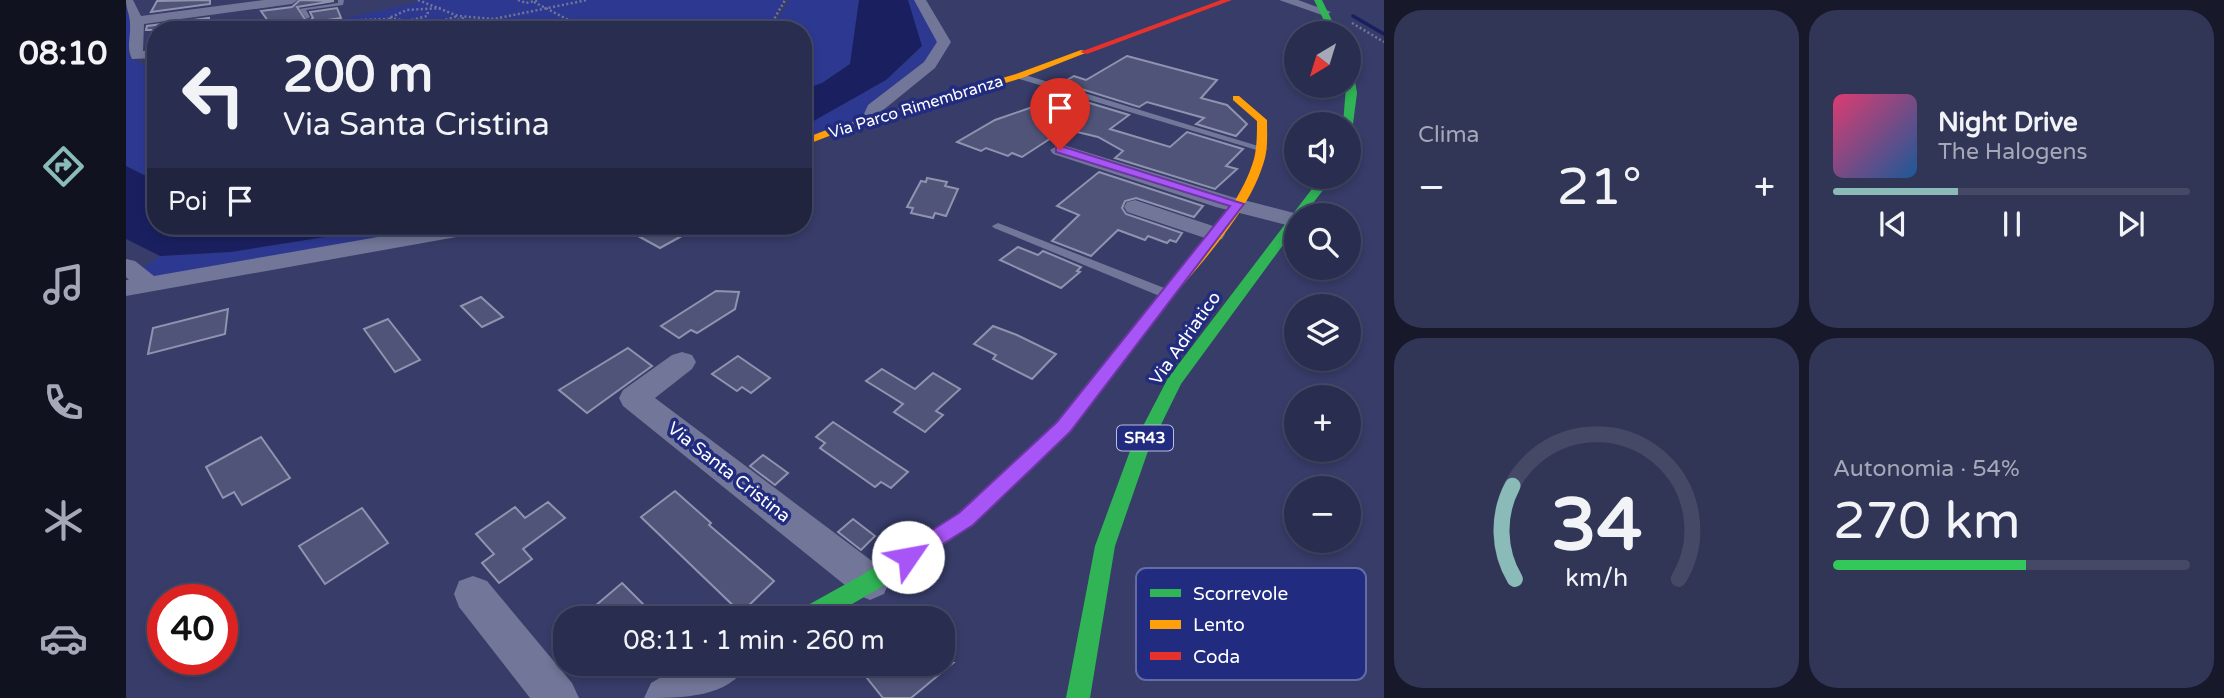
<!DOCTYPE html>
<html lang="it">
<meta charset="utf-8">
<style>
:root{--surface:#292d4f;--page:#313556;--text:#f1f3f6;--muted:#a5a8b7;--line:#454966;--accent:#8bbbb9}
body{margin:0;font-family:"Varela Round",sans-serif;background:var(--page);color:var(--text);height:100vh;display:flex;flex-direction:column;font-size:26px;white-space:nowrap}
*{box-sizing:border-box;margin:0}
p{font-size:23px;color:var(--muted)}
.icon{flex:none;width:38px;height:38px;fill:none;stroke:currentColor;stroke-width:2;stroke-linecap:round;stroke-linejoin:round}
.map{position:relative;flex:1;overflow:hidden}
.sheet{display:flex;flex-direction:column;gap:10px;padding:10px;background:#17192b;width:840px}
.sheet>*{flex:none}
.banner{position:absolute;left:21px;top:21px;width:665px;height:214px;border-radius:28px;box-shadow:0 4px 10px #0003,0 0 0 2px var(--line);background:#292d4f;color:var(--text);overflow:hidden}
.needle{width:46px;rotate:218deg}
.buttons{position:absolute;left:1158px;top:21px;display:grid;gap:14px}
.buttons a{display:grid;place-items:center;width:77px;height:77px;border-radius:50%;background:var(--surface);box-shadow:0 4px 10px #0003,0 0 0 2px var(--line);font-size:35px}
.speed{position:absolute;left:21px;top:584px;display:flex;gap:14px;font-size:35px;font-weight:700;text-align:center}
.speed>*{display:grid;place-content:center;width:91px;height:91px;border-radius:50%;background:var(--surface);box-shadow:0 4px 10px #0003,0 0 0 2px var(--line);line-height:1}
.speed .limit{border:10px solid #d22;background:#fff;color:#111}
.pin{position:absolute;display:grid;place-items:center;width:60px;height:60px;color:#fff;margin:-72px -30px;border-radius:50% 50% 50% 0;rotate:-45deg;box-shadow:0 0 7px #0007}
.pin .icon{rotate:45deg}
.me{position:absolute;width:77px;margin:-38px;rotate:57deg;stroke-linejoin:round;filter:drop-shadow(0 0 5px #0008)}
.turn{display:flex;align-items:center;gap:24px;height:147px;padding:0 21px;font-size:32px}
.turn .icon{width:91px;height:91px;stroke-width:2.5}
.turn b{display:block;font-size:49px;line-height:60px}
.then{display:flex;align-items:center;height:66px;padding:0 21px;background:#0003;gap:14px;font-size:26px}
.big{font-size:52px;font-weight:600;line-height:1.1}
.sheet .tile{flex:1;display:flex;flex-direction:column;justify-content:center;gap:10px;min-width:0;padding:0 24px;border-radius:28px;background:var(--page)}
.sheet .dial{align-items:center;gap:0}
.dial svg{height:182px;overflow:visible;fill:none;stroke:var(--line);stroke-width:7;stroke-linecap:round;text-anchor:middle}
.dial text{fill:var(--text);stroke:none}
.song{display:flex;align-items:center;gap:21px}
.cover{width:84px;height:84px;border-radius:10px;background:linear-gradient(135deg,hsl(340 70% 55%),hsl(210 70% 35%))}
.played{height:7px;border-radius:4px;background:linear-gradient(90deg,var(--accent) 35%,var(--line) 35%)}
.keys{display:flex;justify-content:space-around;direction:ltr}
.heat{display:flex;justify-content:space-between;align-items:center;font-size:38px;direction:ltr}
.charge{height:10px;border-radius:5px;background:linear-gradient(90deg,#34c759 54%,var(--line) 0)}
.sheet .tiles{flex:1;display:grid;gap:10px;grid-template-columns:repeat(2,1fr)}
.trip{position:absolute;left:427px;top:606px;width:402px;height:70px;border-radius:28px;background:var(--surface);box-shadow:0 4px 10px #0003,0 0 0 2px var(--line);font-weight:600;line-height:70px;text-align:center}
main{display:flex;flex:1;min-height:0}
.tab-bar{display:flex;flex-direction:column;width:126px;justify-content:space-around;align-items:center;background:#101220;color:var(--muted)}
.tab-bar .icon{width:49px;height:49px}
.tab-bar .current{color:var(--accent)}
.tab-bar b{font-size:32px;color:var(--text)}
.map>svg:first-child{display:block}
.green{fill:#2d3991}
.water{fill:#1a205f}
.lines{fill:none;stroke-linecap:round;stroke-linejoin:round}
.stream{stroke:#1a205f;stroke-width:3.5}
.building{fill:#505479;stroke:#9093ae;stroke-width:2}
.path{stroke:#727698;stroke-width:2.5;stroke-dasharray:2 2.5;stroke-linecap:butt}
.lane{fill:#727698;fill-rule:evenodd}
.street{fill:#727698;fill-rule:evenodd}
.fast{fill:#30b455;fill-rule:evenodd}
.slow{fill:#ff9f0a;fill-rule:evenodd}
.jam{fill:#e5322d;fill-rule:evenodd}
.route{fill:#a855f7;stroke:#6d37a1;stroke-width:2}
.labels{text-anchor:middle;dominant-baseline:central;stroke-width:7;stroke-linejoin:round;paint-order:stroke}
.far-street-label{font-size:16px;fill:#fff;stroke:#212b7f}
.shield{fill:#212b7f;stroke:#bcbfd9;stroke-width:2}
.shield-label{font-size:16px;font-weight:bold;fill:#fff}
.street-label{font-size:18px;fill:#fff;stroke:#212b7f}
.key{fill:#212b7f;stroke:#646ba5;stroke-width:2}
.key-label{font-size:19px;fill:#fff}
</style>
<main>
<nav class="tab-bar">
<b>08:10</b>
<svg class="icon current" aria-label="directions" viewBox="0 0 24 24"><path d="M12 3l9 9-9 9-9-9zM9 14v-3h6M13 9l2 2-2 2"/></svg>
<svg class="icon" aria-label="music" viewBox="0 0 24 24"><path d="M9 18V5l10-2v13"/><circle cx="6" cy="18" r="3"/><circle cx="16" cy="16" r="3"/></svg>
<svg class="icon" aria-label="phone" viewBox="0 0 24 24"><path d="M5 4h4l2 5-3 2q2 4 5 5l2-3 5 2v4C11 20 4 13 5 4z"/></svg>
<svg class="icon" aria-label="climate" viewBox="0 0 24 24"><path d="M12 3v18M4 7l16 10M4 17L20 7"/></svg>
<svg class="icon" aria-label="car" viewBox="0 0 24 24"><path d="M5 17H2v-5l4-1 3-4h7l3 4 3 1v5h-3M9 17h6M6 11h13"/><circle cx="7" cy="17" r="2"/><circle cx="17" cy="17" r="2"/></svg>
</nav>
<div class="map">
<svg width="1258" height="698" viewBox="0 0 1258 698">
<rect width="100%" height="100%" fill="#373c69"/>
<g class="green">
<path d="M289,0H659L642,30H167L293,2Z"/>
<path d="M663,0H733L724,64L696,83L677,90V30H645Z"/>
<path d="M782,0H794L818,42L748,114L677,143V127L760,80L795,47Z"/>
<path d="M0,8L7,23L2,53L5,57L30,73V181L0,166Z"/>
<path d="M268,226H353L16,285L11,272L34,256L105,252Z"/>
</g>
<g class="water">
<path d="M733,0H782L796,46L760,80L677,127V90L696,83L724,64Z"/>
<path d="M0,166L30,181V226H268L105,252L34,256L0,239Z"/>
</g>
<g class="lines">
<path class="stream" d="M1227,16L1258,34"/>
</g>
<g class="building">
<path d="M84,0V4L25,12L31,1Z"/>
<path d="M174,0L208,1L171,7L181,22L187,18L184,12L211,8L215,18L147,28L135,11L166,7Z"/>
<path d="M83,18V30H20L21,26Z"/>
<path d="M1001,56L1091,80L1075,98L1101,105L1121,124L1110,136L1070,124L1078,118L1021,102L1013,107L936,83L948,76L960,80Z"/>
<path d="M924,91L1003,115L984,129L1044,147L1061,132L1117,149L1100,166L1111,169L1089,189L989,158L997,151L972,137L939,129L896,157L886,153L882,156L860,148L855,151L831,142L869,120L924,101L913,97Z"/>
<path d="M973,172L1077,206L1068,217L1010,198L999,201L996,208L1000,214L1056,233L1050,242L1044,240L1041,243L1022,236L1019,240L992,230L965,256L926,241L953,215L931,206Z"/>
<path d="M801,178L821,182L819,186L832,189L820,216L809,213L807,218L785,213L787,208L781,207L795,181L800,182Z"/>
<path d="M494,226H574L534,248Z"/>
<path d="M892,247L912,255L917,251L955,267L951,271L954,272L935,288L874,260Z"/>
<path d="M590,291L613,292L609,309L571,333L565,330L553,338L535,326Z"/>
<path d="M355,297L377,317L356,327L335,306Z"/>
<path d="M102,309L99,334L22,354L27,328Z"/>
<path d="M262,319L294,360L269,372L238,329Z"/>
<path d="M867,326L891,335L930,354L906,379L867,359L870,355L848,344Z"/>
<path d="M502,348L526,366L461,413L433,390Z"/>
<path d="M612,356L644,378L625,393L616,387L611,391L586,374Z"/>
<path d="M756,369L789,389L807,373L834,389L810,411L817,415L799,432L768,412L777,404L740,381Z"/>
<path d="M707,422L782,472L765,488L755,482L749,487L694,448L699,443L690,437Z"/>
<path d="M135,437L164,478L116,505L108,492L97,498L80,467Z"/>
<path d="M637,455L662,473L649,485L624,466Z"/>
<path d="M549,491L585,523L583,525L648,581L615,613L515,517Z"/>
<path d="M422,502L439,518L397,549L406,559L373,583L356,563L368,554L350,534L389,507L399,518Z"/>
<path d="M236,508L262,543L199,584L173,546Z"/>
<path d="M727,519L749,536L735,550L712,532Z"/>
<path d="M496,583L531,618H455Z"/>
<path d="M729,663H827L785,698H757Z"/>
</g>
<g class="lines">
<g class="path">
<path d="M292,0L332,16L368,19L461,0"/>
<path d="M392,0L400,3L413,0"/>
<path d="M408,2L462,30"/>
<path d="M302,12L301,16L282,21L263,18L281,10L316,8"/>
<path d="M328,21L346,27L336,30"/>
<path d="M1226,23L1258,42"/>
<path d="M211,30L214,25L233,20L264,19"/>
<path d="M246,30L255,25V21"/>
<path d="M285,30L332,16"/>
<path d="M297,30L338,18"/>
<path d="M422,30L441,20"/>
<path d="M642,30L659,0"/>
</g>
<g class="lane">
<path d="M212,0H218L217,5L180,10L184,17L181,19L173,9L212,3Z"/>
<path d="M890,74H896L1142,149L1134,151L890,78Z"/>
<path d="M872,223L1046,291L1047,294L1041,298L1036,297L868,228L866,226Z"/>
</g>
<g class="street">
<path d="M0,0H7L15,16L138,0H172L166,4L18,24L17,51L30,50V58L6,59C0,47 5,37 4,24C4,15 0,9 0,0Z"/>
<path d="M788,0H800L825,42L809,68L756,111L761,118L758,122H746L738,114L742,105L798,62L811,42Z"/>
<path d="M1153,0H1172L1205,12L1199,16Z"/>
<path d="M934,144L1106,197L1176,215H1171V226L1168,227L1090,207L927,154L924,150Z"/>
<path d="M1009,200L1096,229L1099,234L1096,239L1088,241L1001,212L998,207L1001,202Z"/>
<path d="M315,226H364L361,231L353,233L0,296V280H3L0,277V259L9,261L28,276Z"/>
<path d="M556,352L566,355L570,362L566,369L529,398L758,570L763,582L758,594L744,600L730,594L497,406L493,398L497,390L546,355Z"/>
<path d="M347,576L361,581L446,683L453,698H404L333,607L328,594L333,581Z"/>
<path d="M559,663H622C604,698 556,698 518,698L525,683Z"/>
</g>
<g class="fast">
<path d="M1188,0H1196L1212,33H1204Z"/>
<path d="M1223,67L1227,70L1231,93L1227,124L1223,127V124H1217L1220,86H1223Z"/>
<path d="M1195,177H1207L1178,215H1171V226L1055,384L1022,451L989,546L964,698H940L969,546L1004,451L1042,378Z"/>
<path d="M1026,308L1033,313L1031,316L943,432L847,525L752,589L702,618H670L673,610L736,575L833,513L931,422L1021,310Z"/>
</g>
<g class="slow">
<path d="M955,50L962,52L896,78L711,133L677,146V139L703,129L890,74Z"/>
<path d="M1107,96H1113L1141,120C1141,133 1142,146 1139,158C1124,215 1067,271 1031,316H1021L1019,313L1021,310C1057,266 1112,214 1128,159C1131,147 1131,134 1131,121L1107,100Z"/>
</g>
<path class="jam" d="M1095,0H1106L961,54L954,52Z"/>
</g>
<path class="route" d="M930,147H938L1118,204L944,432L847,525L782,566L775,564L772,557L775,550L833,513L931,422L1104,206L930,152Z"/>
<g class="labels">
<g class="far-street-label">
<text transform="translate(790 107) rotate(-17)">Via Parco Rimembranza</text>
</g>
<rect class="shield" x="991" y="425.5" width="56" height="25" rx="5"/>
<g class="shield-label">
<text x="1019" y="438">SR43</text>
</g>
<g class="street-label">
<text transform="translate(1059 338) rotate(-55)">Via Adriatico</text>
<text transform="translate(603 472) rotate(38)">Via Santa Cristina</text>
</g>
</g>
<rect x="1010" y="568" width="230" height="112" rx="10" class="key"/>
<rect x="1024" y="589" width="31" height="8" fill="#30b455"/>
<rect x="1024" y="620" width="31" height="9" fill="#ff9f0a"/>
<rect x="1024" y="652" width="31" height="8" fill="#e5322d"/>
<g class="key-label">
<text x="1067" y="600">Scorrevole</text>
<text x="1067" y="631">Lento</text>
<text x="1067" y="663">Coda</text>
</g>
</svg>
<div class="buttons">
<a><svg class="needle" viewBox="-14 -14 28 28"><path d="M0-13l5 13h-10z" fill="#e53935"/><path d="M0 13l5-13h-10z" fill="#a5a8b7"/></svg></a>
<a><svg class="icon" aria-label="sound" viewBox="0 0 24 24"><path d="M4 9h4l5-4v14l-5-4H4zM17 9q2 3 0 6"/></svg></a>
<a><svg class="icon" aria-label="search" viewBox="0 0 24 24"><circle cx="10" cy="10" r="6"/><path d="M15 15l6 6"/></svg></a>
<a><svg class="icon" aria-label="layers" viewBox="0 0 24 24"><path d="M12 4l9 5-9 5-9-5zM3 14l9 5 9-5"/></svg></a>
<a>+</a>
<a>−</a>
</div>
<div class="speed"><div class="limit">40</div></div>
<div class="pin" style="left:934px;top:150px;background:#d93025"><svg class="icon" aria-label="arrive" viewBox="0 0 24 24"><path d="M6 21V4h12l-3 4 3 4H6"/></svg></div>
<svg class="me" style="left:782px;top:557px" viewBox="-20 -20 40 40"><circle r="19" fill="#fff"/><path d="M0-13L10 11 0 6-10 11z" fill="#a855f7"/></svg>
<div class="trip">08:11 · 1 min · 260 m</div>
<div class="banner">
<div class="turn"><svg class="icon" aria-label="left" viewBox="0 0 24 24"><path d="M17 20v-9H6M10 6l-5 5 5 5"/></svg><div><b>200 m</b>Via Santa Cristina</div></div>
<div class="then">Poi<svg class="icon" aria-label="arrive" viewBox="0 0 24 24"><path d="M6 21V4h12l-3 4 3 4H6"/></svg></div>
</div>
</div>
<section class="sheet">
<div class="tiles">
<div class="tile"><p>Clima</p>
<div class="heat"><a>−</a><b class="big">21°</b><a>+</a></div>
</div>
<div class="tile">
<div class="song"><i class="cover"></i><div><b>Night Drive</b><p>The Halogens</p></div></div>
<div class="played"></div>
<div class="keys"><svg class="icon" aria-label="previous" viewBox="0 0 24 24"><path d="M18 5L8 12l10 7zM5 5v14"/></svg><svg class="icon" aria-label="pause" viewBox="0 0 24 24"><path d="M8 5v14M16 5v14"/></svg><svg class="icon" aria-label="next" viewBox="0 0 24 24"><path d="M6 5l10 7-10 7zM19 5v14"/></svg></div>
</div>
<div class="tile dial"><svg viewBox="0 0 100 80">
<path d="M14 69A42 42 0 1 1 86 69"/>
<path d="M14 69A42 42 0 0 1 13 28" stroke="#8bbbb9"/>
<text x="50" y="56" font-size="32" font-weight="700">34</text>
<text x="50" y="72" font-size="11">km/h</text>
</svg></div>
<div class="tile"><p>Autonomia · 54%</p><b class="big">270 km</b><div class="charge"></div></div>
</div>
</section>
</main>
